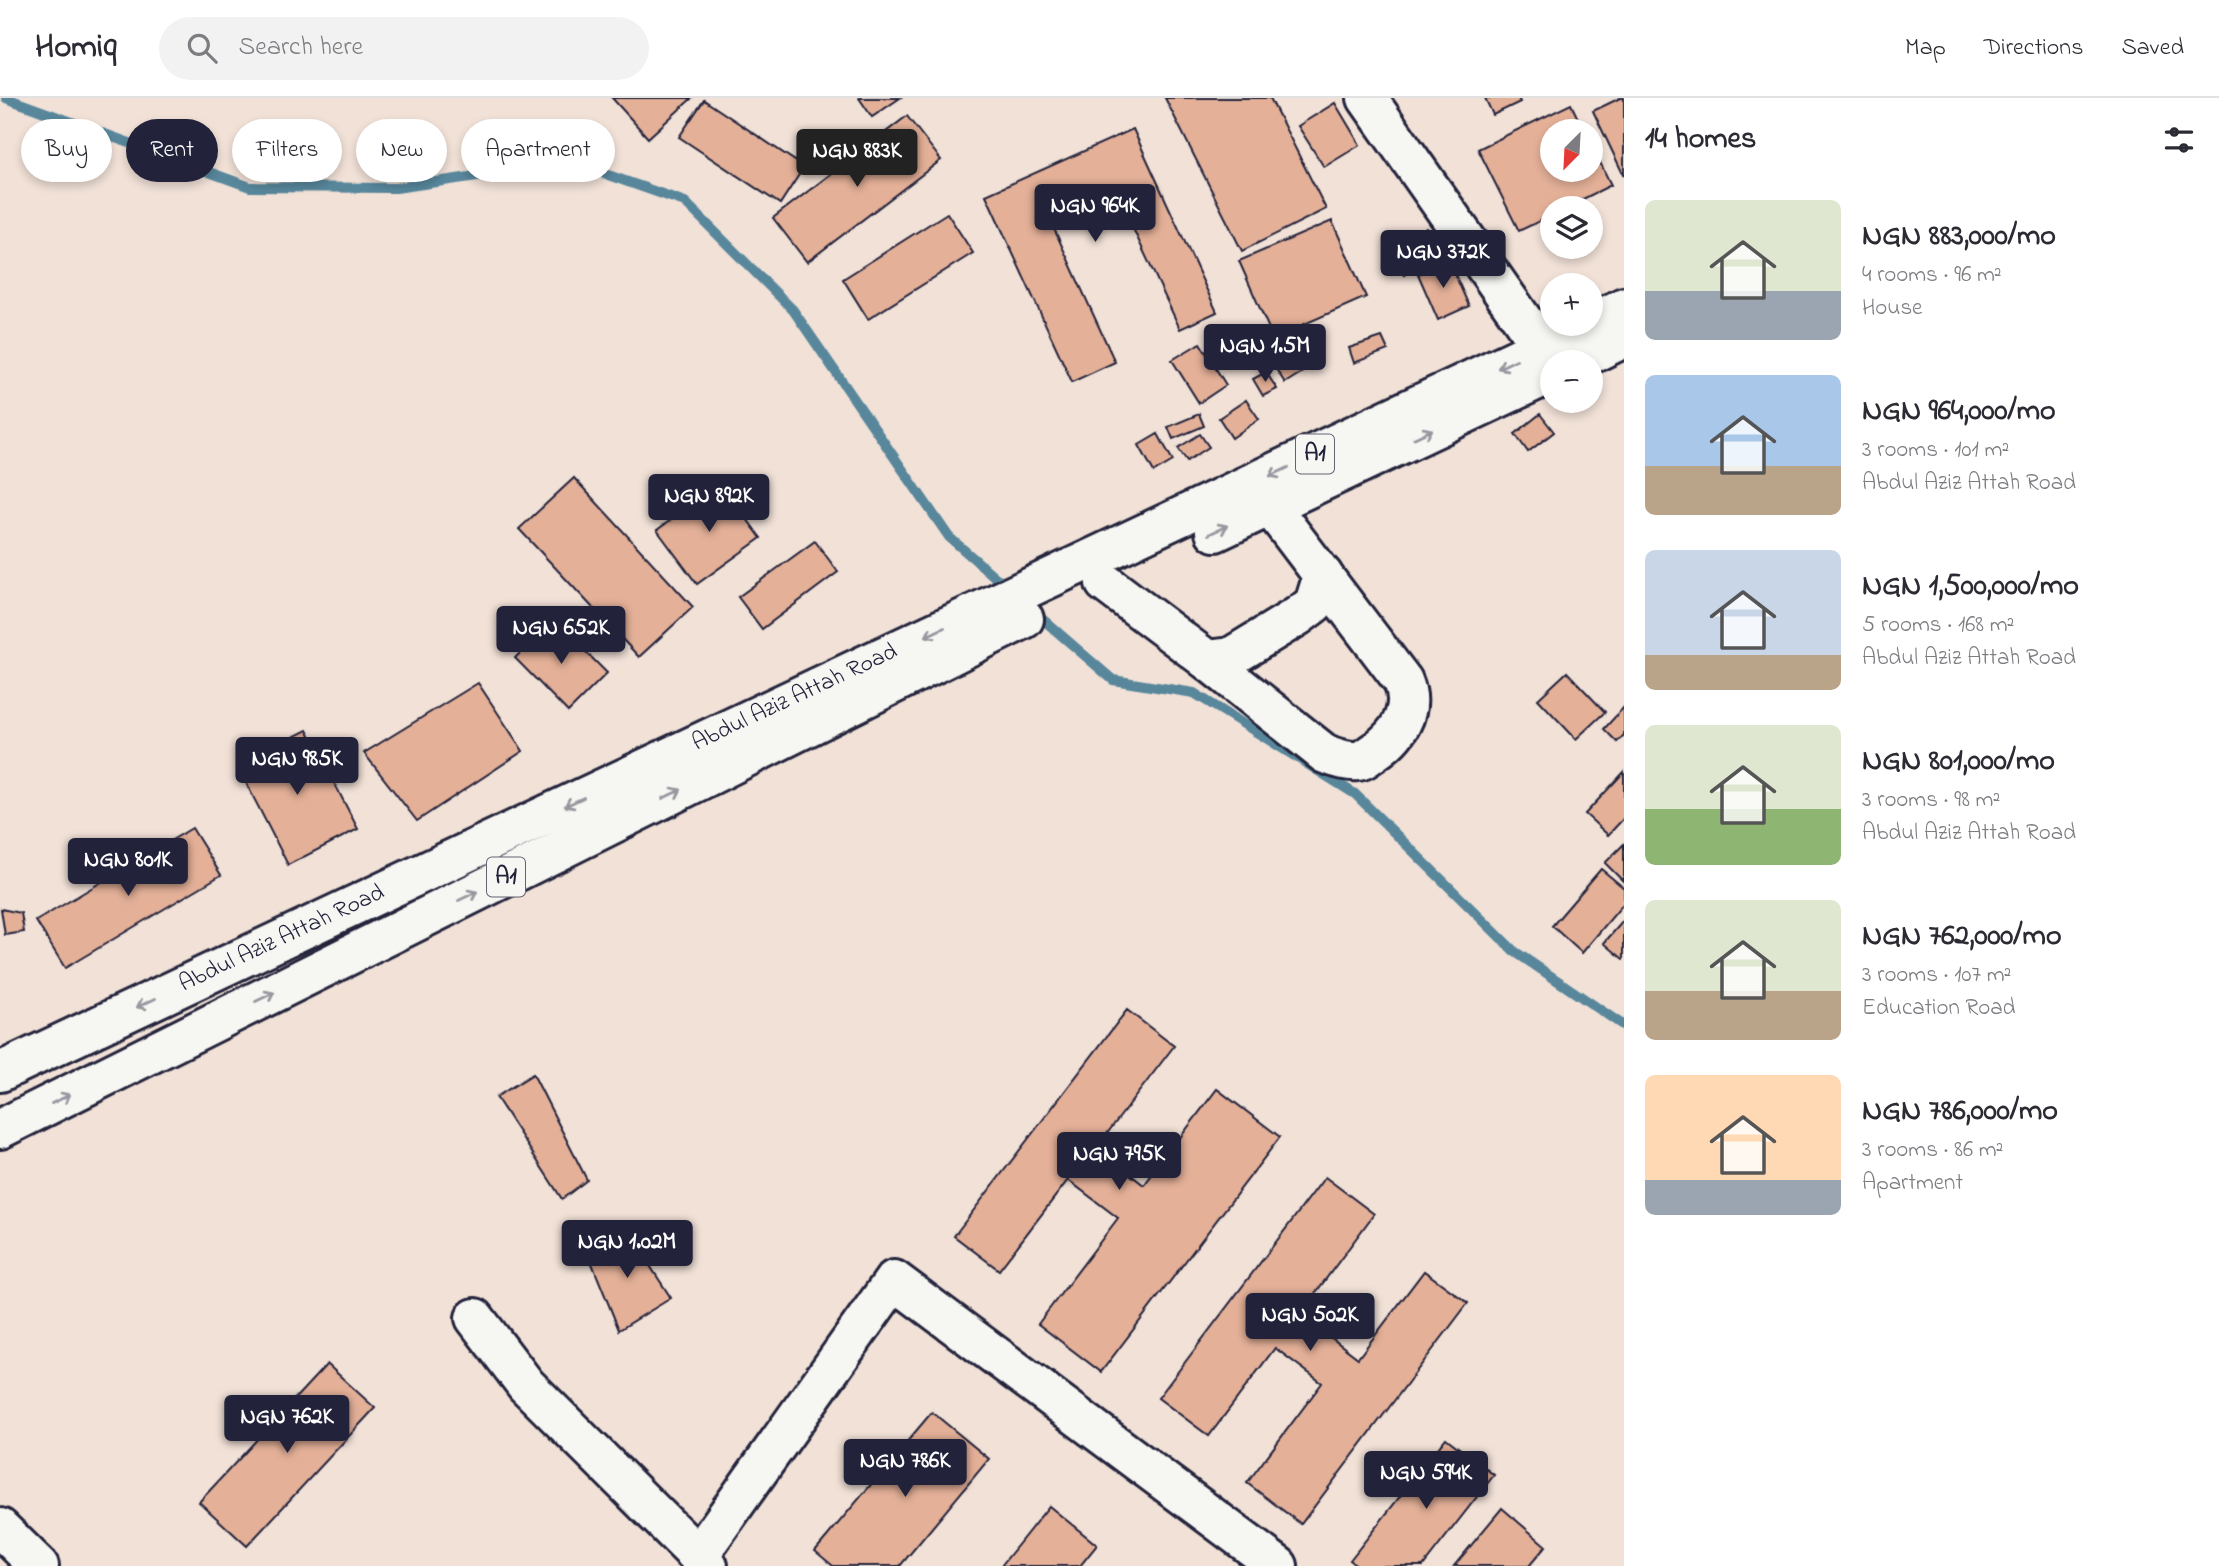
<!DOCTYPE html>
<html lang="en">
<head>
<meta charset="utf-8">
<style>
  :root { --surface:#fff; --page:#f2f2f3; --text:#2b2b33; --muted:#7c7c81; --line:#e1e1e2; --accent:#22223b }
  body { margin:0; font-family:"Indie Flower",sans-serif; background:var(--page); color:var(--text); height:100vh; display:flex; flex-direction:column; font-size:26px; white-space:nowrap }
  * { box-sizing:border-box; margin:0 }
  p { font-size:23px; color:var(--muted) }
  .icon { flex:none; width:38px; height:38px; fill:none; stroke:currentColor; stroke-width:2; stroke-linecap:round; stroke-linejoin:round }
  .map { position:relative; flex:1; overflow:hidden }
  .drawer { display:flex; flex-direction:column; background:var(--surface); width:595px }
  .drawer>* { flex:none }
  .hud { position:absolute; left:21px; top:21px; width:665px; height:63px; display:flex; gap:14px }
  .needle { width:46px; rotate:204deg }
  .tools { position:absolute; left:1540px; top:21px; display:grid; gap:14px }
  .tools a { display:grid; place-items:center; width:63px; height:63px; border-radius:50%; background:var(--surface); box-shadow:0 4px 10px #0003; font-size:35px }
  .price { position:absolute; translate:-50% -60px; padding:0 16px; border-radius:7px; background:var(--accent); color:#fff; font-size:23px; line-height:46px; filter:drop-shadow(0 2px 4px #0008) }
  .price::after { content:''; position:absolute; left:50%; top:42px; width:21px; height:16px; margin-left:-10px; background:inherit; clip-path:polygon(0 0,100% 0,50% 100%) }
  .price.active { background:#222; color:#fff }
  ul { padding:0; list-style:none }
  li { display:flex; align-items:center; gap:21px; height:175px; padding:0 21px }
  li span { display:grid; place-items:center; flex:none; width:196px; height:140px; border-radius:10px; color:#555 }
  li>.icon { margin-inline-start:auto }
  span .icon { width:84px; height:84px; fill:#fffc; stroke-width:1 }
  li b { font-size:30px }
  h2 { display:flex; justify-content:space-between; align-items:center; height:84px; padding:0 21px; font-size:30px }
  .tag { padding:0 24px; border-radius:32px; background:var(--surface); box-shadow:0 4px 10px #0003; font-size:24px; line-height:63px }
  .tag.active { background:var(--accent); color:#fff }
  header { display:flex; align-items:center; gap:42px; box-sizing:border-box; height:98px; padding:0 35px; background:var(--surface); border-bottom:2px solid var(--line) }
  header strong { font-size:33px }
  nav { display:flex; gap:38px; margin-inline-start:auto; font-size:24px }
  .search { width:490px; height:63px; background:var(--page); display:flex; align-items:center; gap:18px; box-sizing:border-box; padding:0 24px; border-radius:38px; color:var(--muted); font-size:26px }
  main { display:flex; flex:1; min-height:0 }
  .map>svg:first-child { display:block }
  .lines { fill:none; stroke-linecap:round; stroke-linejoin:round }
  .stream { stroke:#59879c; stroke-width:10 }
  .building { fill:#e4b098; stroke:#22223b; stroke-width:2 }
  .minor-casing { stroke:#22223b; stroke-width:44 }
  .highway-casing { stroke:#22223b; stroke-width:44 }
  .minor { stroke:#f6f6f2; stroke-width:38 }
  .highway { stroke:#f6f6f2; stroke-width:38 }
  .oneway { stroke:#9797a0 }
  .labels { text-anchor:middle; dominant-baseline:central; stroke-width:6; stroke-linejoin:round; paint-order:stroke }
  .shield { fill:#f6f6f2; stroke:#626272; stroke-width:2 }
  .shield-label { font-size:23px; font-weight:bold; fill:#22223b }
  .street-label { font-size:24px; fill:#22223b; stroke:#f6f6f2 }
</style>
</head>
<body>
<header>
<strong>Homiq</strong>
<div class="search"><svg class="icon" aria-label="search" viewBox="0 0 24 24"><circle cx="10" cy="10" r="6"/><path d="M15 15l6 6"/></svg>Search here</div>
<nav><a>Map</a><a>Directions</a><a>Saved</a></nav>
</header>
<main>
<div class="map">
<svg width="1624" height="1468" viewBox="0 0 1624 1468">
  <rect width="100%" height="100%" fill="#f1e1d7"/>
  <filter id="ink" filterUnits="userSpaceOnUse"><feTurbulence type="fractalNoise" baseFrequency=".0143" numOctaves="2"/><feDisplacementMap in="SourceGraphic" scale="14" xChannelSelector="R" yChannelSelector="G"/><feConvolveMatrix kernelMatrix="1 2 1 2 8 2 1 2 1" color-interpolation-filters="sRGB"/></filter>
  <g filter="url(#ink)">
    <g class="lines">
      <!-- stream -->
      <g class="stream">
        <polyline points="6,0 250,89 396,90 571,64 685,104 793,212 949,439 1010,492"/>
        <polyline points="1032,512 1113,582 1194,595 1355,696 1514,853 1624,928"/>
      </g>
    </g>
    <!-- building -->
    <g class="building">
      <polygon points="612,0 692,0 648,40"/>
      <polygon points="859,0 900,0 872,19"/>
      <polygon points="1165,0 1270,0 1326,111 1242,153"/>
      <polygon points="1485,0 1518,0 1520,4 1493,17"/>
      <polygon points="1620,0 1624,0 1624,78 1593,13"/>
      <polygon points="704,2 804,69 780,106 679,39"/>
      <polygon points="1335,5 1360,47 1324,69 1298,28"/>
      <polygon points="1571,6 1584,33 1552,33 1552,72 1591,72 1591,46 1611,87 1565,110 1552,110 1552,117 1519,133 1478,51"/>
      <polygon points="907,18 941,62 807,164 773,120"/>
      <polygon points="1133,31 1217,214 1180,231 1115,92 1050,122 1115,264 1072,284 986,97"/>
      <polygon points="947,115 973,155 868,221 843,181"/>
      <polygon points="1332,123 1366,199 1273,240 1239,163"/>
      <polygon points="1426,130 1441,150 1404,177 1389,157"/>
      <polygon points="1449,163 1469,208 1438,222 1418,176"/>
      <polygon points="1382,239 1388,252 1354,265 1349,250"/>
      <polygon points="1200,245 1226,287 1199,305 1172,262"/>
      <polygon points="1300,256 1309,270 1285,285 1276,271"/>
      <polygon points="1266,274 1277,291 1263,298 1253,281"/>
      <polygon points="1246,302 1259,321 1232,340 1219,320"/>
      <polygon points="1199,316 1204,328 1173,341 1168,329"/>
      <polygon points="1540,316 1554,334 1528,354 1515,336"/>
      <polygon points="1158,336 1173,363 1154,374 1139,347"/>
      <polygon points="1200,336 1209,349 1187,363 1178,350"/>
      <polygon points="574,380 693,509 639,559 519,431"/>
      <polygon points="721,386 761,440 697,486 657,432"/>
      <polygon points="815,443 838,474 762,531 738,499"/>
      <polygon points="554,522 607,575 568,614 515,560"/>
      <polygon points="1567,574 1605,614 1576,641 1538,601"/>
      <polygon points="478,585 523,653 417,723 364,655"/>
      <polygon points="1624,609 1624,637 1617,644 1604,631"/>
      <polygon points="307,632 358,731 288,767 237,667"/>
      <polygon points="1624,674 1624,720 1608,737 1585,716"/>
      <polygon points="192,730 221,777 65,870 36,823"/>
      <polygon points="1624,746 1624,784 1605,765"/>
      <polygon points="1601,771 1624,790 1624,805 1582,855 1552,828"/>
      <polygon points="1,811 21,815 24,834 5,837"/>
      <polygon points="1624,822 1624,860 1623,861 1604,845"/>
      <polygon points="1127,912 1174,948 1096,1050 1144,1087 1217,991 1280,1039 1101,1274 1038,1226 1118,1120 1068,1082 999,1172 954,1138"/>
      <polygon points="533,976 587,1082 562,1101 496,999"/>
      <polygon points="1325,1079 1374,1116 1300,1216 1358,1260 1424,1173 1468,1205 1301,1426 1247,1385 1322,1285 1275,1250 1209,1338 1158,1300"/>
      <polygon points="630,1137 671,1200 619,1232 587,1153"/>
      <polygon points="327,1266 375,1310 247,1448 199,1404"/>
      <polygon points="932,1314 989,1361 900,1468 833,1468 815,1453"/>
      <polygon points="1446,1340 1494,1377 1423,1468 1358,1468 1350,1462"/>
      <polygon points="1049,1408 1097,1447 1080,1468 1001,1468"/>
      <polygon points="1502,1410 1546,1448 1529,1468 1454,1468"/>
    </g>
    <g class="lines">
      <defs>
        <g id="minor">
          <polyline points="1367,0 1552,264"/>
          <path d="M1105,485L1207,562L1325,656C1335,659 1346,664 1357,663C1362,663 1367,659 1371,656C1397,639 1416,614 1403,583L1270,408"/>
          <polyline points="1207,562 1231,559 1298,518 1314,506 1323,477"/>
          <polyline points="475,1220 526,1287 708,1468"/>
          <polyline points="0,1430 39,1468"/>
          <polyline points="698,1458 894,1182 1278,1468"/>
        </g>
        <g id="highway">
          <polyline points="1591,226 1624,209"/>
          <polyline points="1575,264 1624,240"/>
          <polyline points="1215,434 1552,275"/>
          <polyline points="0,974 1590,226"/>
          <polyline points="0,1031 1024,521"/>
        </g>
      </defs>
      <!-- minor casing -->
      <use href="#minor" class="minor-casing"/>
      <!-- highway casing -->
      <use href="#highway" class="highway-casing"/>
      <!-- minor -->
      <use href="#minor" class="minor"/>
      <!-- highway -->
      <use href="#highway" class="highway"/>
    </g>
    <!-- one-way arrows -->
    <defs><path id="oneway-shaft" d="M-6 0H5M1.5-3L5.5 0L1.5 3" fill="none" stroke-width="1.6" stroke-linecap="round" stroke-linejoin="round" transform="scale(1.75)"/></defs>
    <g class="oneway">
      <use href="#oneway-shaft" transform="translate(1507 266) rotate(155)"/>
      <use href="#oneway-shaft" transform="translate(1423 336) rotate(-25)"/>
      <use href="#oneway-shaft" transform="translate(1279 374) rotate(155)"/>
      <use href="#oneway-shaft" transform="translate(1218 432) rotate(-25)"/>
      <use href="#oneway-shaft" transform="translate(935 534) rotate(155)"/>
      <use href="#oneway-shaft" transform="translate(672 696) rotate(-26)"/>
      <use href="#oneway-shaft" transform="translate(574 704) rotate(155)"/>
      <use href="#oneway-shaft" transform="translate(468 798) rotate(-26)"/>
      <use href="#oneway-shaft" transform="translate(265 899) rotate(-26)"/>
      <use href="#oneway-shaft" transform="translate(146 905) rotate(155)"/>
      <use href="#oneway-shaft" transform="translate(61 1001) rotate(-26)"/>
    </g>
  </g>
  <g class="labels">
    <!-- shield labels -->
    <g class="shield">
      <rect x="1296" y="336.5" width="38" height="39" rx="5"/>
      <rect x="487" y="759.5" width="38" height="39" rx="5"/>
    </g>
    <g class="shield-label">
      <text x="1315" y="356">A1</text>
      <text x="506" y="779">A1</text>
    </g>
    <!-- street labels -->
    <g class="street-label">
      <text transform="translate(795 600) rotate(-25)">Abdul Aziz Attah Road</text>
      <text transform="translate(282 841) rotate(-25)">Abdul Aziz Attah Road</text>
    </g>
  </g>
</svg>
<div class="tools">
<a><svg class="needle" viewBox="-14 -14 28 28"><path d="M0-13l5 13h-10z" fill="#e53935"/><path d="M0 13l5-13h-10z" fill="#7c7c81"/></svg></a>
<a><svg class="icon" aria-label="layers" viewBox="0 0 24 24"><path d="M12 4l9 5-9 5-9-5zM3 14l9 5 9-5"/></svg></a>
<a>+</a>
<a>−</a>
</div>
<b class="price active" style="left:857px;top:91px">NGN 883K</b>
<b class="price" style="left:1095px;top:146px">NGN 964K</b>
<b class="price" style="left:1443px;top:192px">NGN 372K</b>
<b class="price" style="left:1265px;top:286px">NGN 1.5M</b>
<b class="price" style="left:709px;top:436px">NGN 892K</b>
<b class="price" style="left:561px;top:568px">NGN 652K</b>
<b class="price" style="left:297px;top:699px">NGN 985K</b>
<b class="price" style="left:128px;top:800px">NGN 801K</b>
<b class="price" style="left:1119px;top:1094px">NGN 795K</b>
<b class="price" style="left:627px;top:1182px">NGN 1.02M</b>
<b class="price" style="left:1310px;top:1255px">NGN 502K</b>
<b class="price" style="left:287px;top:1357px">NGN 762K</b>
<b class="price" style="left:905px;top:1401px">NGN 786K</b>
<b class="price" style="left:1426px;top:1413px">NGN 594K</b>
<div class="hud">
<a class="tag">Buy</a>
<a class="tag active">Rent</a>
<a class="tag">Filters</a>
<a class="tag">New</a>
<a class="tag">Apartment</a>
</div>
</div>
<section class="drawer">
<h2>14 homes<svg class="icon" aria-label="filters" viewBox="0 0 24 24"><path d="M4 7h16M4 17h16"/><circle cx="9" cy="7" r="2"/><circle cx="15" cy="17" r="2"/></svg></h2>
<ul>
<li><span style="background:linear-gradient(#dfe7d0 65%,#9aa5b1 0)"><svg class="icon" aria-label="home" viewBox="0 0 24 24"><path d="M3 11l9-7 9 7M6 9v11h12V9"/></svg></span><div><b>NGN 883,000/mo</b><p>4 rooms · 96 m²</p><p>House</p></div></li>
<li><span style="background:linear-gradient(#a9c7e8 65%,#b9a48a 0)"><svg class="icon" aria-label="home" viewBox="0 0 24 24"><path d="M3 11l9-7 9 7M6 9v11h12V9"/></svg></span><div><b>NGN 964,000/mo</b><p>3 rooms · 101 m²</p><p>Abdul Aziz Attah Road</p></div></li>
<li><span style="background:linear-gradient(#c9d6e8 75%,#b9a48a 0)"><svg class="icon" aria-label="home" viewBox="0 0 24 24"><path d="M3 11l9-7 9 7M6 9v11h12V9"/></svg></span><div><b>NGN 1,500,000/mo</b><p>5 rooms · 168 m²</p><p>Abdul Aziz Attah Road</p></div></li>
<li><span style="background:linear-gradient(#dfe7d0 60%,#8fb573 0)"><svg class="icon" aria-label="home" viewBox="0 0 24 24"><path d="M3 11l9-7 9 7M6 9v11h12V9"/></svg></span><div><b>NGN 801,000/mo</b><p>3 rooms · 98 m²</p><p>Abdul Aziz Attah Road</p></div></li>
<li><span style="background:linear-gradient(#dfe7d0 65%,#b9a48a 0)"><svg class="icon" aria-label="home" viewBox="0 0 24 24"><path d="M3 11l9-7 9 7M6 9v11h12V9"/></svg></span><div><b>NGN 762,000/mo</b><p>3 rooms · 107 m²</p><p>Education Road</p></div></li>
<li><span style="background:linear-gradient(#ffd9b3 75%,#9aa5b1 0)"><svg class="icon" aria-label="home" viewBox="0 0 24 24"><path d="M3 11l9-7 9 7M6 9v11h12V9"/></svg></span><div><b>NGN 786,000/mo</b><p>3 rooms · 86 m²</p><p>Apartment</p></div></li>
</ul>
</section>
</main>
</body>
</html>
